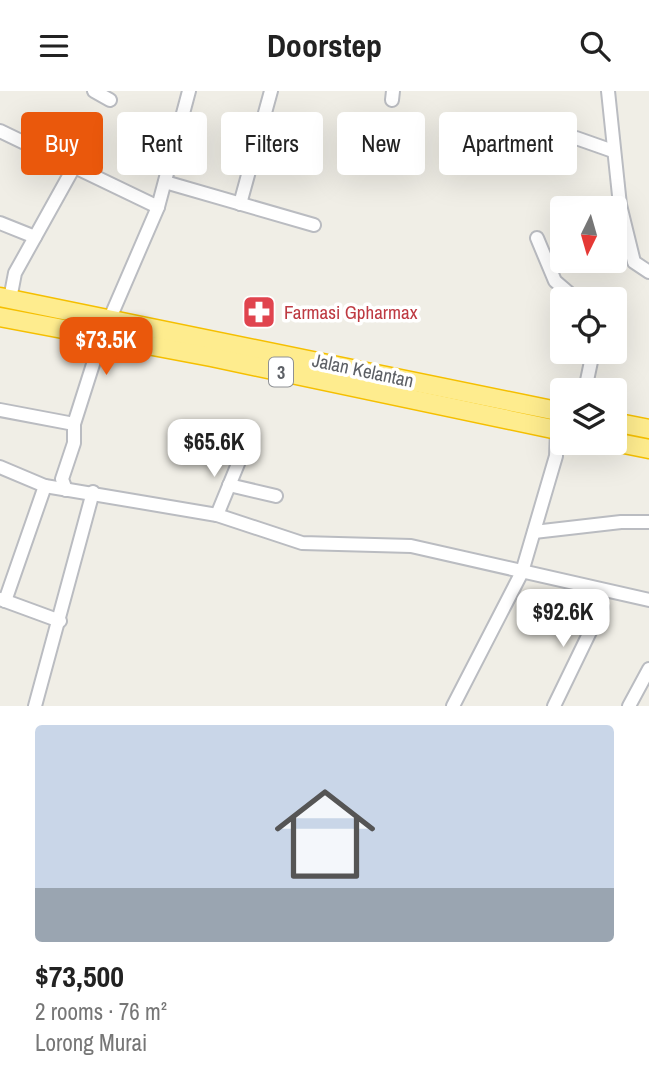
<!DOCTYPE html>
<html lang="en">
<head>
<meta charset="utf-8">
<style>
  :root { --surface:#fff; --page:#f2f2f2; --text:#222; --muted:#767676; --accent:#ea580c }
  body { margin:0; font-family:"Archivo Narrow",sans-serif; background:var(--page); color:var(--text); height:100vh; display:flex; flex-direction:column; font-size:26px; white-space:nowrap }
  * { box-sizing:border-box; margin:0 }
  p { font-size:23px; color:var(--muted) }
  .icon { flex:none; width:38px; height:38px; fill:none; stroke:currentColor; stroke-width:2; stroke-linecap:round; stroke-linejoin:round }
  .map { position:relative; height:615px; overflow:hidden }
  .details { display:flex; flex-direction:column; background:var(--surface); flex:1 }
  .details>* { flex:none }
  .guide { position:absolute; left:21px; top:21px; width:607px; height:63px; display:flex; gap:14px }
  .needle { width:46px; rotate:185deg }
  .controls { position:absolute; left:550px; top:105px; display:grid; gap:14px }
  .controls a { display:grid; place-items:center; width:77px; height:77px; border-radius:7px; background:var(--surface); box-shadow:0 7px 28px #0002; font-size:35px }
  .price { position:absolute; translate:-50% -60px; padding:0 16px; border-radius:14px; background:#fff; color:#222; font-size:23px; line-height:46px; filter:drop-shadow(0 2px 4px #0008) }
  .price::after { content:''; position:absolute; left:50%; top:42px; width:21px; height:16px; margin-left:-10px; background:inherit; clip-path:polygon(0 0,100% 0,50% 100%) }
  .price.selected { background:var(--accent); color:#fff }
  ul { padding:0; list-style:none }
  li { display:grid; align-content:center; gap:14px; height:371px; padding:0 35px }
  li span { display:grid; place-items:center; height:217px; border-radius:7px; color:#555 }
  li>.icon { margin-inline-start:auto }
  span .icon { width:126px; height:126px; fill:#fffc; stroke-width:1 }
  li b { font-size:30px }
  .pill { padding:0 24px; border-radius:7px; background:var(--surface); box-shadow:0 7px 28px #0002; font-size:24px; line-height:63px }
  .pill.selected { background:var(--accent); color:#fff }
  header { display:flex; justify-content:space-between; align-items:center; height:91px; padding:0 35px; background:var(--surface); font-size:32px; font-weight:700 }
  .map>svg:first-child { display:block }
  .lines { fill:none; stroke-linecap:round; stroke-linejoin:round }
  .minor-casing { stroke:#babcc1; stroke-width:16 }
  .highway-casing { stroke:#f5bf00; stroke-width:21 }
  .minor { stroke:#fff; stroke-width:12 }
  .highway { stroke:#feec8e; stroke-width:18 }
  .labels { text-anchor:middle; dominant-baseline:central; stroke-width:7; stroke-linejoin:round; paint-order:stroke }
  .shield { fill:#fff; stroke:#8e9094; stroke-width:2 }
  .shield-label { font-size:18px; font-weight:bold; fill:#5d6066 }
  .health-label { font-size:19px; fill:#be3a42; stroke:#fff; text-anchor:start }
  .street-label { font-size:19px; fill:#5d6066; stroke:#fff }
</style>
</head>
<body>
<header><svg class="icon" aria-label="menu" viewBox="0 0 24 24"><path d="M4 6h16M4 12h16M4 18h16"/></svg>Doorstep<svg class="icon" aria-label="search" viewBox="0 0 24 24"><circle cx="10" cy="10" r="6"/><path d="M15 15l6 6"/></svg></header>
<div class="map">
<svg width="649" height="615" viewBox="0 0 649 615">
  <rect width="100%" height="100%" fill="#f0eee6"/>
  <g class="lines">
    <defs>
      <g id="minor">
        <polyline points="94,0 110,9"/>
        <polyline points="608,0 620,114 634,171 649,181"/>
        <polyline points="392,9 393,0"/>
        <polyline points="262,34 303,45"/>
        <polyline points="0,40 158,116"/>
        <polyline points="576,47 613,60"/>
        <polyline points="165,91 314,134"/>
        <polyline points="240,113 271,0"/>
        <polyline points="0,132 35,146"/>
        <polyline points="537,147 555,190 576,208"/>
        <polyline points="10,208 15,182 74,76"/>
        <polyline points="585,299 593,261"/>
        <polyline points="0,319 74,333"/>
        <polyline points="0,376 45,395 217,424 302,452 411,455 649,509"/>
        <polyline points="229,394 276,405"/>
        <polyline points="66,399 62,388 74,352 74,333 101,248 158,116 189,0"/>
        <polyline points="217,424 242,363"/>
        <polyline points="534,441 621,431 649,431"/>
        <polyline points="0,508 60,530"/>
        <polyline points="5,510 45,395"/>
        <polyline points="35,615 93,401"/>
        <polyline points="453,615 522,481 556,365 557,339"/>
        <polyline points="554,615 602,516"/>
        <polyline points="629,615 649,578"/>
      </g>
      <g id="highway">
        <polyline points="0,206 562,321"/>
        <polyline points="0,226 211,266 562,340"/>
        <polyline points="614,331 649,338"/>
        <polyline points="614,351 649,358"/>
      </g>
    </defs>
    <!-- minor casing -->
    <use href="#minor" class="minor-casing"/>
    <!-- highway casing -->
    <use href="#highway" class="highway-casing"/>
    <!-- minor -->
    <use href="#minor" class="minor"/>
    <!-- highway -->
    <use href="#highway" class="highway"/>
  </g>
  <!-- icons -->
  <defs>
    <symbol id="pharmacy-square" viewBox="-11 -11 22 22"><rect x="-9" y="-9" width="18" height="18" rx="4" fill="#e0444e" stroke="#fff"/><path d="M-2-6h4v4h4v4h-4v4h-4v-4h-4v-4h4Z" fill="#fff"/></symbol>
  </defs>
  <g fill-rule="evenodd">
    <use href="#pharmacy-square" x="240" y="202" width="38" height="38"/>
  </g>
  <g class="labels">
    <!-- shield labels -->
    <rect class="shield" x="269" y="266.5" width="24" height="29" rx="5"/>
    <g class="shield-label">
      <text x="281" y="281">3</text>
    </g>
    <!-- health labels -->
    <g class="health-label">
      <text x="284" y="221">Farmasi Gpharmax</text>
    </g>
    <!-- street labels -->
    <g class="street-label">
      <text transform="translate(363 279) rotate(12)">Jalan Kelantan</text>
    </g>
  </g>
</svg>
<div class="controls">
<a><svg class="needle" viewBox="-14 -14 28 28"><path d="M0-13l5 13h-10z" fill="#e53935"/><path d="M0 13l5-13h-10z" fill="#767676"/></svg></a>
<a><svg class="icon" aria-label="locate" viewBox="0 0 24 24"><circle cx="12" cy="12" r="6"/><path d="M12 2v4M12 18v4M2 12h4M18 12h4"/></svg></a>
<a><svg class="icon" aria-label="layers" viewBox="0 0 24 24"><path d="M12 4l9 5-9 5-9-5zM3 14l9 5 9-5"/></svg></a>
</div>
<b class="price selected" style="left:106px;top:286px">$73.5K</b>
<b class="price" style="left:214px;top:388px">$65.6K</b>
<b class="price" style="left:563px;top:558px">$92.6K</b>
<div class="guide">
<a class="pill selected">Buy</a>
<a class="pill">Rent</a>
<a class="pill">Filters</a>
<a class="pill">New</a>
<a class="pill">Apartment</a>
</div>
</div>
<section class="details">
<ul>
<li><span style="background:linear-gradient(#c9d6e8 75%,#9aa5b1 0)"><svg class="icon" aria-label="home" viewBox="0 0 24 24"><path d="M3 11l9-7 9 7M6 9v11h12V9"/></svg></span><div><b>$73,500</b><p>2 rooms · 76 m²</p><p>Lorong Murai</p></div></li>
</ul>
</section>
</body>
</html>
